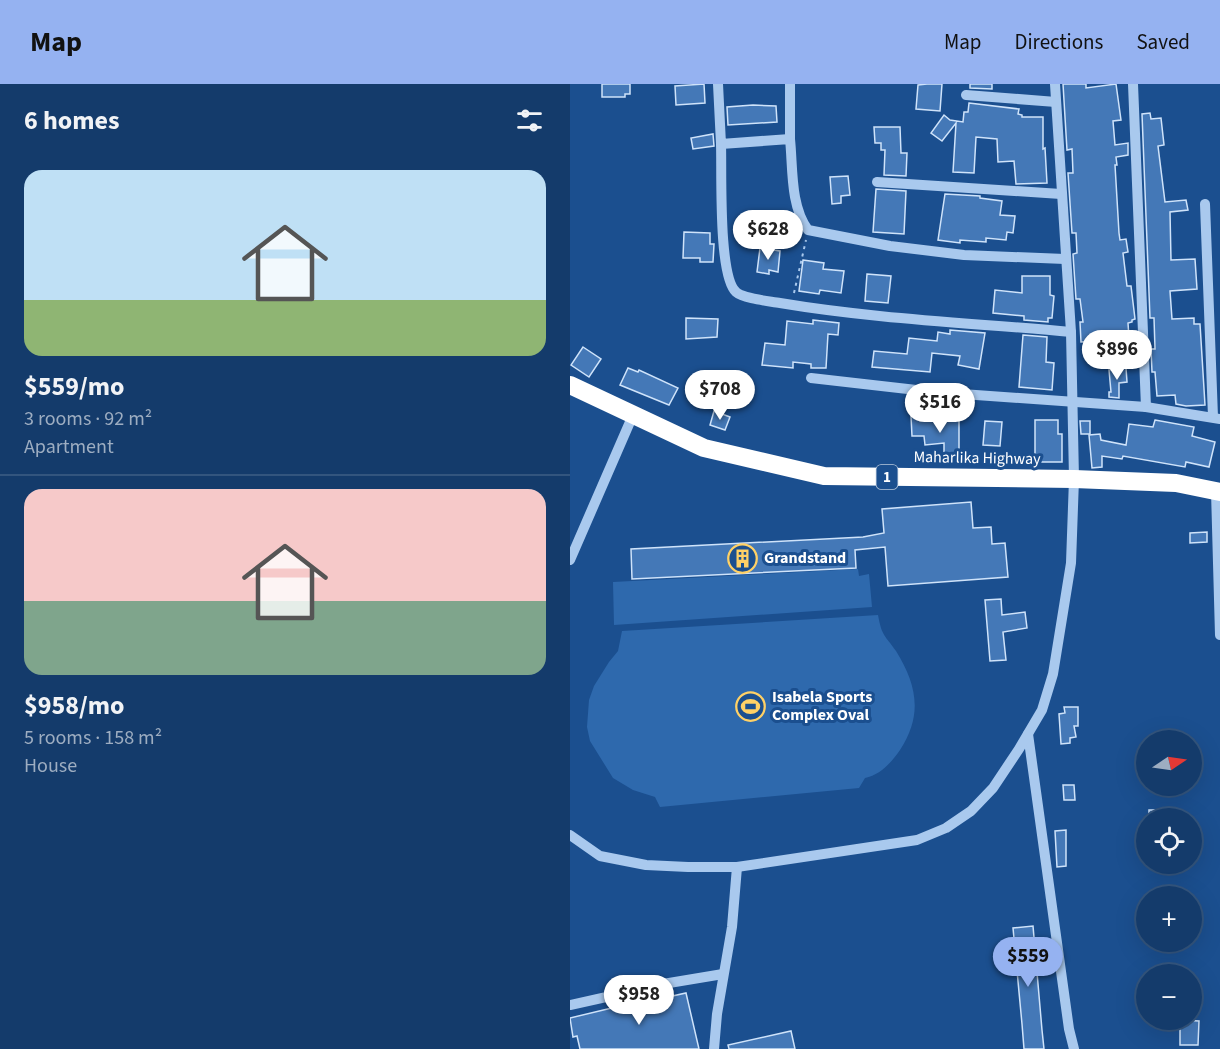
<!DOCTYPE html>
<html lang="en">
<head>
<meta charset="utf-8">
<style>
  :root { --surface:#143b6b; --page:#1d4271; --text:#f1f3f6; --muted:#9dadc1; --line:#33557e; --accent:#95b2f1 }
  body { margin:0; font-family:"Source Sans 3",sans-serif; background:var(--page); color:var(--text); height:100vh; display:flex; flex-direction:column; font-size:22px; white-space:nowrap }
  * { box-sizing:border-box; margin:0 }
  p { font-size:20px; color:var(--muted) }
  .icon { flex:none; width:33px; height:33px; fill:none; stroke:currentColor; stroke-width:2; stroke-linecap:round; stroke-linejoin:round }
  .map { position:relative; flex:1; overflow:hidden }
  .drawer { display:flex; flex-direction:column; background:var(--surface); width:570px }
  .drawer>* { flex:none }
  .needle { width:39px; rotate:77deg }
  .fabs { position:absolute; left:566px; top:646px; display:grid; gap:12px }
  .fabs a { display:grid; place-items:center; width:66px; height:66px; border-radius:50%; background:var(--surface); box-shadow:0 6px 24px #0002,0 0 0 2px var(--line); font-size:30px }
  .price { position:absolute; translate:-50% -51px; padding:0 14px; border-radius:21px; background:#fff; color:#222; font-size:20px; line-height:39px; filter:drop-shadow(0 2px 3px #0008) }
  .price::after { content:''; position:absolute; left:50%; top:36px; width:18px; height:14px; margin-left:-9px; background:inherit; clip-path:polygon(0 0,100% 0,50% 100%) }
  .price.on { background:var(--accent); color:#111 }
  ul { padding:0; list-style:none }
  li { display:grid; align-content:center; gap:12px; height:318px; padding:0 24px }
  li+li { border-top:2px solid var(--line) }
  li span { display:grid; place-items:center; height:186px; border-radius:18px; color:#555 }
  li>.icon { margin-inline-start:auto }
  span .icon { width:108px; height:108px; fill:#fffc; stroke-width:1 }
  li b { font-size:26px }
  h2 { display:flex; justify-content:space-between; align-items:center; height:72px; padding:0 24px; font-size:26px }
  header { display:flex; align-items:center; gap:36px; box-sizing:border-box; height:84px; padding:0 30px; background:var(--accent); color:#111 }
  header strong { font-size:28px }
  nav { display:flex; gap:33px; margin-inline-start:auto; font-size:21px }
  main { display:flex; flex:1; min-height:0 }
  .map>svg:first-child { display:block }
  .green { fill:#2e69ad }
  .building { fill:#4478b7; stroke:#cfe3fa; stroke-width:1.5 }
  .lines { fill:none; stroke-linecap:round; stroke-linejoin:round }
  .path { stroke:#a9c9ee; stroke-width:2; stroke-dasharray:3 4.5; stroke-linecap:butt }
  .minor { stroke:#a9c9ee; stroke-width:10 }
  .highway { stroke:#fff; stroke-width:18 }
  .labels { text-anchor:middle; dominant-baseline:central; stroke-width:6; stroke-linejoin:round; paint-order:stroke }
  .shield { fill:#1b4f8f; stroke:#bbcadd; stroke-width:1.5 }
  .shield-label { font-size:15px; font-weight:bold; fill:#fff }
  .street-label { font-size:16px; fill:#fff; stroke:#1b4f8f }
  .poi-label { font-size:16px; font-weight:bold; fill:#fff; stroke:#1b4f8f; text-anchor:start }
</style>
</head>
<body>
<header>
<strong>Map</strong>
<nav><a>Map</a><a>Directions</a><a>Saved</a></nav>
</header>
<main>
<section class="drawer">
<h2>6 homes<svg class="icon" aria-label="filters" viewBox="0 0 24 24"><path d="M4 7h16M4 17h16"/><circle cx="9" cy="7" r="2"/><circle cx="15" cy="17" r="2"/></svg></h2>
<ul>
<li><span style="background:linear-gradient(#bfe0f5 70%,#8fb573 0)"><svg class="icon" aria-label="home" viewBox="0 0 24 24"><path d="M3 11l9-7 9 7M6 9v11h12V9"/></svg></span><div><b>$559/mo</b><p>3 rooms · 92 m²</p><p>Apartment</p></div></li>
<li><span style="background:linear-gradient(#f6c9c9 60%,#7fa58c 0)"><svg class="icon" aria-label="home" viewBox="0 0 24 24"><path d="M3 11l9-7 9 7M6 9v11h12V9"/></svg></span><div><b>$958/mo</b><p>5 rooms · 158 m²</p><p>House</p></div></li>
</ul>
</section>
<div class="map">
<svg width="650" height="965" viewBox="0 0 650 965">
  <rect width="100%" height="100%" fill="#1b4f8f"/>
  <!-- green -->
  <g class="green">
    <polygon points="288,485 289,492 299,490 302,523 44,541 43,498"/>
    <path d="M308,531C312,553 315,551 326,567C347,601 353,631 330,666C321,679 310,691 295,694L289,704L90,723L85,713L63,706L43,694L20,657L17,643L19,616L24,602L39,578L48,567L52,547Z"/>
  </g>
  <!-- building -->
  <g class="building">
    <polygon points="32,0 60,0 60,10 55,10 55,13 32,13"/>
    <polygon points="134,0 135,19 106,21 105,2"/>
    <polygon points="357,0 372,0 370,27 346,25 348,1"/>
    <polygon points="400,0 422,0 422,5 400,4"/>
    <polygon points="493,0 516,0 516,4 546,0 551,36 543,37 545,61 558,59 558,71 546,73 547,81 545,81 549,149 550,156 556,155 558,168 553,169 557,202 561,202 565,235 562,236 562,238 558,239 560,270 550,271 549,257 511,258 510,238 513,238 510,215 506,215 503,170 507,169 506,149 502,149 498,89 503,89 502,65 497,66"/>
    <polygon points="399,19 449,25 448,30 452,31 452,33 473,33 473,65 475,64 477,99 446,100 444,77 428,78 427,55 406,53 404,89 383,88 386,39 372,57 361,49 374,31 380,36 393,38 394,28 398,28"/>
    <polygon points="183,21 206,22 207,38 158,41 157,23"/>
    <polygon points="580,29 581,35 591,34 594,61 588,62 595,118 616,116 618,126 600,128 601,176 625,175 627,205 600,207 602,235 624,234 624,240 630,240 635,321 616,322 606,320 605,311 587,312 585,288 582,288 581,265 585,265 584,234 580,234 572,30"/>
    <polygon points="304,43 330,43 331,69 337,69 336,92 314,91 315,66 311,66 311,59 305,59"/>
    <polygon points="143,50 144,62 123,65 121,54"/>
    <polygon points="278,92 280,111 271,112 271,119 262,120 260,93"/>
    <polygon points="306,105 336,107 334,150 303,148"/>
    <polygon points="375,110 410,112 410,114 432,117 430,131 445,132 443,149 437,148 436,156 416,154 416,158 390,156 390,159 368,156"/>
    <polygon points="114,148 140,149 140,160 144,160 143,178 130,178 130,174 113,174"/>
    <polygon points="190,164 210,167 208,188 199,186 199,190 187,188"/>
    <polygon points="233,176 254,179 253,185 274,187 271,209 250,206 249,210 229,207"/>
    <polygon points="297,190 321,192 318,219 295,217"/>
    <polygon points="452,192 480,192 480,211 484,212 482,234 478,234 478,238 454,236 454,232 423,229 425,206 452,209"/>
    <polygon points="116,234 148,235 147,253 116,255"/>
    <polygon points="243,236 269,239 268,251 258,250 256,284 241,284 241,280 223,278 223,284 192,281 195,259 215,261 217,237 243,240"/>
    <polygon points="380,246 415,249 409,285 388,281 390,272 362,269 360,288 302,283 304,267 337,270 339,254 367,257 368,248 380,250"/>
    <polygon points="453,251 477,253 476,278 484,279 482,306 449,303"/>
    <polygon points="13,263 31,275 19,293 1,281"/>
    <polygon points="58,284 68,288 69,286 108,304 99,321 50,301"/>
    <polygon points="556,284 557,298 549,299 549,314 539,313 539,308 541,308 539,286"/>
    <polygon points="144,327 160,333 155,346 140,341"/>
    <polygon points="374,330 389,330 389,376 374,376 374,359 355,361 354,352 342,352 341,332 350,332 350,337 374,336"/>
    <polygon points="465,336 488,336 488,350 492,350 492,378 465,378"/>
    <polygon points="585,336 624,343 622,352 645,358 639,383 616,378 615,383 553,372 552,375 532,372 532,383 522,384 519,351 530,350 531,356 556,361 559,340 583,343"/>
    <polygon points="415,337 432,338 430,362 413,361"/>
    <polygon points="510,337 520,337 520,350 511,350"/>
    <polygon points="401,418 403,444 421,443 422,460 435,459 438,493 318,502 315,463 285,466 286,484 62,495 61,465 293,453 314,449 312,425"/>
    <polygon points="637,448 637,458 620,459 620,449"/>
    <polygon points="431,515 432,531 455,528 457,544 433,548 436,576 420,577 415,516"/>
    <polygon points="494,623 508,623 508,642 504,642 506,653 500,654 500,659 491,660 489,630 495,629"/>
    <polygon points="493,701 504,701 505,716 494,716"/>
    <rect x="579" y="726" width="29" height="9"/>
    <polygon points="496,746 496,782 487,783 485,747"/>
    <polygon points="463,842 472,946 474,965 454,965 452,940 443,844"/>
    <polygon points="116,909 129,965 10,965 7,952 3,953 0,934 71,917 71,919"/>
    <polygon points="610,936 629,937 628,961 610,961"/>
    <polygon points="221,947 225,965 159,965 158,961"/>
  </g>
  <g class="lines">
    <!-- path -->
    <polyline class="path" points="224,209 236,156"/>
    <!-- minor -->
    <g class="minor">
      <path d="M148,0L151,60L220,55C223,83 220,122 238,146L320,162L394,171L495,175"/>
      <polyline points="563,0 576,323"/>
      <polyline points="396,11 486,18"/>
      <polyline points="220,55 220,0"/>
      <path d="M151,60C152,87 148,192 166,208C174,215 199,217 210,219C305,235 404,239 501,248"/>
      <polyline points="307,98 491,110"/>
      <polyline points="635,120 643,333"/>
      <polyline points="241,294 364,308 576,323 650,335"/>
      <polyline points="646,407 650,551"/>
      <polyline points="0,476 63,331"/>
      <polyline points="458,650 499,945 504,965"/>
      <polyline points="0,751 30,772 76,781 118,783 167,783 347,756 376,744 401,727 423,704 449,665 472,626 483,590 501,479 504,395 501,248 485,0"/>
      <polyline points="0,921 99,899 153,890"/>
      <polyline points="144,965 147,930 162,843 167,783"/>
    </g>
    <!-- highway -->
    <polyline class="highway" points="0,301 134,364 254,392 504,395 606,399 650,408"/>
  </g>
  <!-- icons -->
  <defs>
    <symbol id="building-ring" viewBox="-11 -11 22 22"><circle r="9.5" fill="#1b4f8f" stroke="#ffd166" stroke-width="1.5"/><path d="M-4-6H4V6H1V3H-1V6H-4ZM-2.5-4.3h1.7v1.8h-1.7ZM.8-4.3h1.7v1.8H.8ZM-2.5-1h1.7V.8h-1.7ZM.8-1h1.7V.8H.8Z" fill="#ffd166"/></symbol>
    <symbol id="stadium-ring" viewBox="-11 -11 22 22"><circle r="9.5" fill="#1b4f8f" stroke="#ffd166" stroke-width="1.5"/><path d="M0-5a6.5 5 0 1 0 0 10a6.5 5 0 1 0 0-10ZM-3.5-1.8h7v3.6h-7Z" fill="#ffd166"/></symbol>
  </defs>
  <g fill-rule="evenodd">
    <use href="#building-ring" x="156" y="458" width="33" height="33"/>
    <use href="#stadium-ring" x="164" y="606" width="33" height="33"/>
  </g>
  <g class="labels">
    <!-- shield labels -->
    <rect class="shield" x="306.5" y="381" width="21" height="24" rx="4.5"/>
    <g class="shield-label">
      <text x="317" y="393">1</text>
    </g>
    <!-- street labels -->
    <g class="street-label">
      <text transform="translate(407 374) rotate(1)">Maharlika Highway</text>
    </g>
    <!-- poi labels -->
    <g class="poi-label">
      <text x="194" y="474">Grandstand</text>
      <text x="202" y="613">Isabela Sports<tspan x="202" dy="18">Complex Oval</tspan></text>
    </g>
  </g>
</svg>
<div class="fabs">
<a><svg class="needle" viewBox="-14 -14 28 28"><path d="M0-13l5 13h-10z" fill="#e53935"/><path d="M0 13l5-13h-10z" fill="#9dadc1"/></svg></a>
<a><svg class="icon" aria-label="locate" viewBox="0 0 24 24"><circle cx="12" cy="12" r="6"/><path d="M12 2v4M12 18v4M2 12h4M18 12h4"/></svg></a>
<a>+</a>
<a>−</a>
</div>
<b class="price" style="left:198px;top:177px">$628</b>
<b class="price" style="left:547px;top:297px">$896</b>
<b class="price" style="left:150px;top:337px">$708</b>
<b class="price" style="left:370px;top:350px">$516</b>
<b class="price on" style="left:458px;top:904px">$559</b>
<b class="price" style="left:69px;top:942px">$958</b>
</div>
</main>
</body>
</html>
